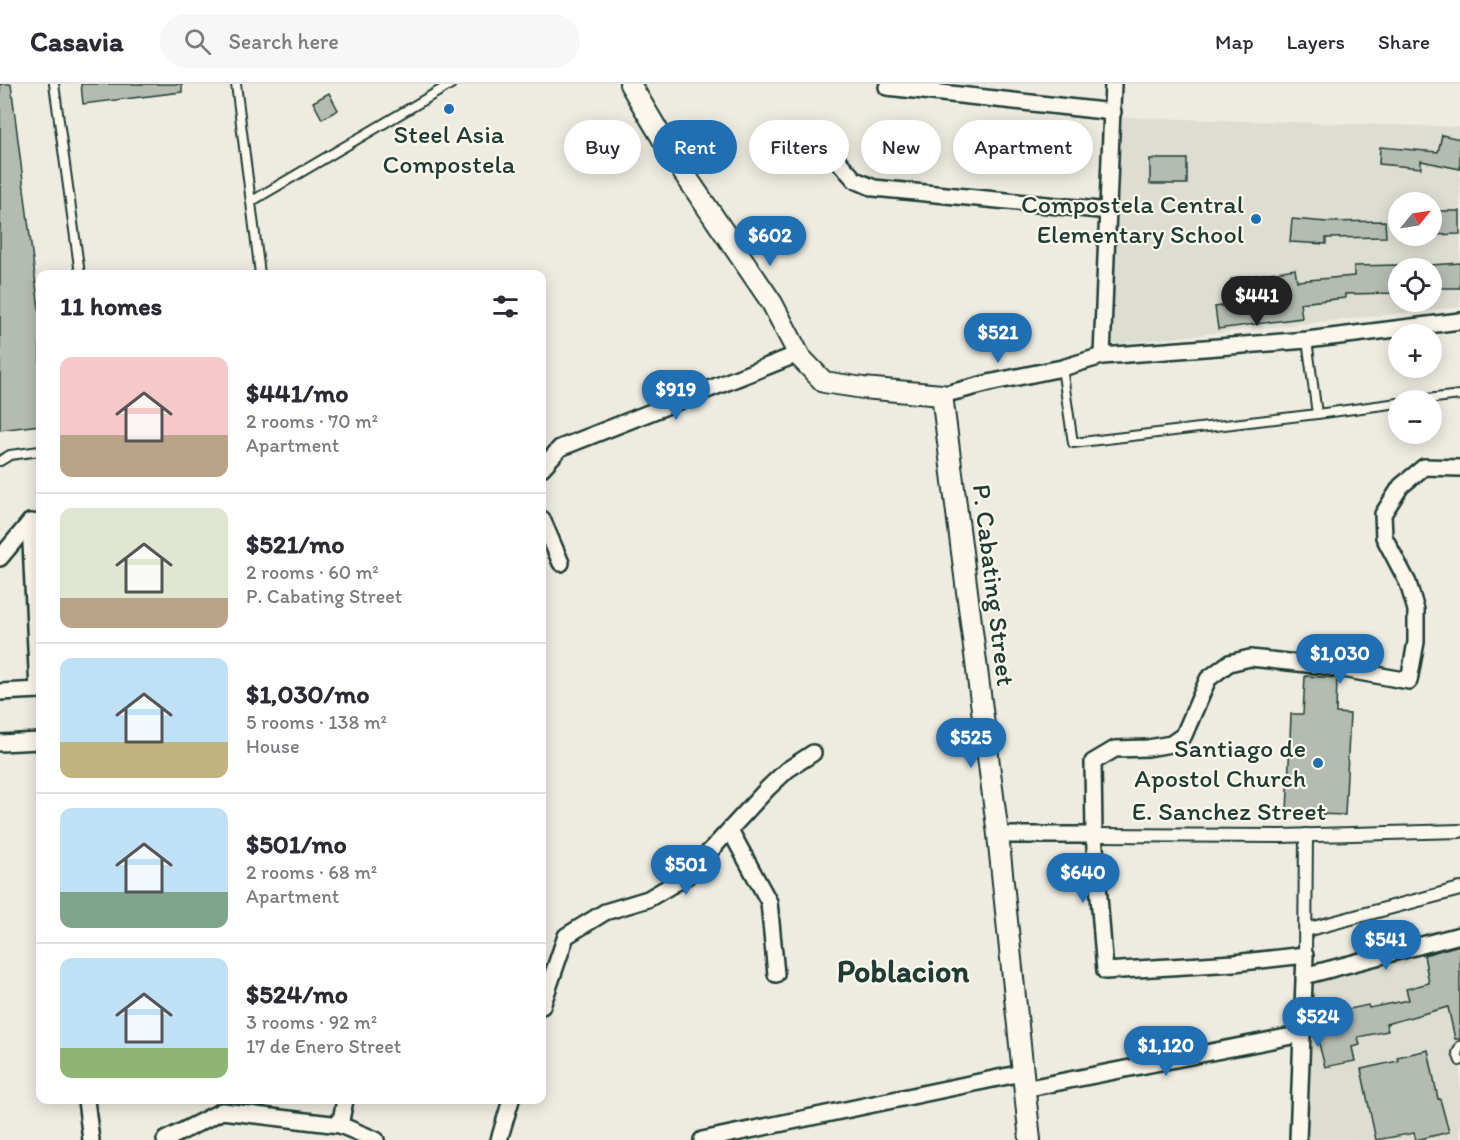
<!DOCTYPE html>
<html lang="en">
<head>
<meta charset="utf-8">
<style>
  :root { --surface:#fff; --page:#f7f7f7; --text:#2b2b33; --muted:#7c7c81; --line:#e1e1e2; --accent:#1f6fb2 }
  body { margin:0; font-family:Itim,sans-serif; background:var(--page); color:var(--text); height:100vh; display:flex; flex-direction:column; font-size:22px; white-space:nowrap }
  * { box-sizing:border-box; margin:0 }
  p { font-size:20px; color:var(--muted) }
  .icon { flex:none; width:33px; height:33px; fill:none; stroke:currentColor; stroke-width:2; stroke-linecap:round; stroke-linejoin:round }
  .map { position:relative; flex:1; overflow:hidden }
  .details { position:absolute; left:36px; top:186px; width:510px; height:834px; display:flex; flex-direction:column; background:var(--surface); border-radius:12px; box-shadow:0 3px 15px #0003 }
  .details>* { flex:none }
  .banner { position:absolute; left:564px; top:36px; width:570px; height:54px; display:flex; gap:12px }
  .needle { width:39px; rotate:60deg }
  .buttons { position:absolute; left:1388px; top:108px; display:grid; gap:12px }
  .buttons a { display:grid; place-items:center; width:54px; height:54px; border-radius:50%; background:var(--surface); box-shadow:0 3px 15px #0003; font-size:30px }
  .price { position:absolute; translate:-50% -51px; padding:0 14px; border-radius:21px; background:var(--accent); color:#fff; font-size:20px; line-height:39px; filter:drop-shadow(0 2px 3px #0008) }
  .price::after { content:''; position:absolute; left:50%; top:36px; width:18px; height:14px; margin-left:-9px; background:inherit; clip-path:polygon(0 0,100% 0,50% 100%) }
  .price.on { background:#222; color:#fff }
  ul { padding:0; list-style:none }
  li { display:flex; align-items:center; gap:18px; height:150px; padding:0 24px }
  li+li { border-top:2px solid var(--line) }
  li span { display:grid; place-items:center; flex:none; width:168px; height:120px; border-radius:12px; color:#555 }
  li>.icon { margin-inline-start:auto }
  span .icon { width:72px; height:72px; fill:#fffc; stroke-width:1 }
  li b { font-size:26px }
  h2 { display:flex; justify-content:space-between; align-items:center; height:72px; padding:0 24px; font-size:26px }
  .tag { padding:0 21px; border-radius:27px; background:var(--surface); box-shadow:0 3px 15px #0003; font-size:21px; line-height:54px }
  .tag.on { background:var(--accent); color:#fff }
  header { display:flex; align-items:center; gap:36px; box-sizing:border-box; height:84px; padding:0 30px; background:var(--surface); border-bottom:2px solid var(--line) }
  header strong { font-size:28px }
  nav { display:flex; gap:33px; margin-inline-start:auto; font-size:21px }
  .search { width:420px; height:54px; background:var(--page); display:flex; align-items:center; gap:15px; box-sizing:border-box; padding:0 21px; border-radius:33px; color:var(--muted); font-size:22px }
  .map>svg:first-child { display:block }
  .built { fill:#ddddd2; fill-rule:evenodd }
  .building { fill:#b4bbb0; stroke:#1f3d34; stroke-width:1.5 }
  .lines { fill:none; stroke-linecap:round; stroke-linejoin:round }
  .service-casing { stroke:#1f3d34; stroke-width:12 }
  .pedestrian-casing { stroke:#1f3d34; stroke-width:16 }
  .minor-casing { stroke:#1f3d34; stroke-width:20 }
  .tertiary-casing { stroke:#1f3d34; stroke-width:24 }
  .service { stroke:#fbf7ec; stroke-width:8 }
  .pedestrian { stroke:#fbf7ec; stroke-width:12 }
  .minor { stroke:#fbf7ec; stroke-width:15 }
  .tertiary { stroke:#fbf7ec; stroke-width:20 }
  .poi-dot { fill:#1f6fb2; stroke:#fbf7ec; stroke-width:2 }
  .labels { text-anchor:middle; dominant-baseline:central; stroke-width:4.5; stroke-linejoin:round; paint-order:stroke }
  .poi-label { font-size:26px; fill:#1f3d34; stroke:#fbf7ec; text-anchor:end }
  .street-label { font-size:26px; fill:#1f3d34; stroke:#fbf7ec }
  .district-label { font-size:32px; font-weight:bold; fill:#1f3d34; stroke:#fbf7ec }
</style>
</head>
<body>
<header>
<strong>Casavia</strong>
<div class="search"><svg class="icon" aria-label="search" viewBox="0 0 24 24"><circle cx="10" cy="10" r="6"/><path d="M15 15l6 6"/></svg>Search here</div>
<nav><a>Map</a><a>Layers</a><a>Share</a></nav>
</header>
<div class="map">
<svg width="1460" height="1056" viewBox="0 0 1460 1056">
  <rect width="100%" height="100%" fill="#eeece1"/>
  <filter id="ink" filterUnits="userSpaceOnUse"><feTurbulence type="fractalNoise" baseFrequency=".0167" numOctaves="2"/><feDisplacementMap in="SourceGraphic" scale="12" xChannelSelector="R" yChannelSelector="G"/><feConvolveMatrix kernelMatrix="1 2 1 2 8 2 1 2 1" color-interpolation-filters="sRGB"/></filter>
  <g filter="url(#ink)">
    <!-- built -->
    <g class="built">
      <path d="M1116,33L1460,43V223L1113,260ZM1398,118H1431V152H1398ZM1398,184H1431V218H1398Z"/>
      <polygon points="1460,855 1460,1056 1304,1056 1308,897"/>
    </g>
    <!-- building -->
    <g class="building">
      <polygon points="0,0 11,0 40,233 40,341 0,346"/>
      <polygon points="81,0 182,0 182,8 83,20"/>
      <polygon points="329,9 338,26 322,35 313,18"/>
      <polygon points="1442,51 1460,55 1460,85 1421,77 1421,84 1379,80 1380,63 1438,68"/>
      <rect x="1150" y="75" width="37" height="25"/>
      <polygon points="1431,127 1460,127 1460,150 1431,151"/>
      <polygon points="1292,135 1327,138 1385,137 1386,153 1326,154 1326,160 1290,158"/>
      <polygon points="1460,179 1460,204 1431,204 1431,181"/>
      <polygon points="1398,181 1398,209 1345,210 1345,214 1300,219 1302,234 1218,245 1215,223 1235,220 1231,195 1295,185 1297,197 1354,192 1354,182"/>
      <polygon points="1305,592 1337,594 1336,629 1350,630 1345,731 1287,729 1291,630 1303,630"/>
      <polygon points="1460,861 1460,955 1455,955 1448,923 1386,940 1388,947 1358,953 1360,961 1352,963 1355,977 1325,983 1312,933 1368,921 1369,924 1409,916 1406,905 1429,899 1424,871"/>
      <polygon points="1428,966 1438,1015 1440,1015 1449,1048 1416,1056 1414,1049 1376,1056 1361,985 1398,977 1397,973"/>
    </g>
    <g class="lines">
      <defs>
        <g id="service">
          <polyline points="54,0 80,190"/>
          <polyline points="236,0 260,190"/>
          <polyline points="252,117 451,0"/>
          <polyline points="1307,256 1317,330 1398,319"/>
          <polyline points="1062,284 1073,359 1317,330"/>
          <polyline points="1419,316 1460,311"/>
          <polyline points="0,377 10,371 40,367"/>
          <polyline points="1460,962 1457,969 1460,977"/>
        </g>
        <g id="pedestrian">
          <polyline points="1094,751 1281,752 1460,747"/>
          <polyline points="1306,846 1460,805"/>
          <polyline points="1305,871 1306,751"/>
        </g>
        <g id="minor">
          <polyline points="887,3 1113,28"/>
          <polyline points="826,63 855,96 874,104 1109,127"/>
          <polyline points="1102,272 1113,0"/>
          <polyline points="942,311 993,298 1062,284 1102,272 1307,256 1460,237"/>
          <polyline points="542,384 560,364 798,270"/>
          <polyline points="542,435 561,479"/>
          <polyline points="30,438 38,606"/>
          <polyline points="0,474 30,438 40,439"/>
          <polyline points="0,608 40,606"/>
          <polyline points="0,659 40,657"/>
          <polyline points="730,746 769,818 776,890"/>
          <polyline points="998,751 1094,751"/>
          <polyline points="1304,892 1460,851"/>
          <polyline points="542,922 566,852 605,828 648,815 687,792 768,704 787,686 813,669"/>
          <polyline points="1024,1005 1302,950"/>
          <polyline points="86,1016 91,1056"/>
          <polyline points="340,1041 345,1016"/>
          <polyline points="165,1056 222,1027 340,1041 376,1056"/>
          <polyline points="499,1056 511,1016"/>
          <polyline points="702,1056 1022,989"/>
          <polyline points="1298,1056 1305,871 1234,879 1105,887 1094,751 1093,678 1115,665 1148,664 1171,660 1184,651 1208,595 1229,579 1250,574 1326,582 1409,597 1416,558 1416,526 1408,499 1384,453 1383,430 1401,402 1424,383 1460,384"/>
        </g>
        <polyline id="tertiary" points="630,0 677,79 772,219 800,273 824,298 863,304 942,311 998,751 1030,1056"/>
      </defs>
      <!-- service casing -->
      <use href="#service" class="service-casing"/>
      <!-- pedestrian casing -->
      <use href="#pedestrian" class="pedestrian-casing"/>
      <!-- minor casing -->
      <use href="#minor" class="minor-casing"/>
      <!-- tertiary casing -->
      <use href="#tertiary" class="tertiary-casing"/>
      <!-- service -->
      <use href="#service" class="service"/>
      <!-- pedestrian -->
      <use href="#pedestrian" class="pedestrian"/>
      <!-- minor -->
      <use href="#minor" class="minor"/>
      <!-- tertiary -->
      <use href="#tertiary" class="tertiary"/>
    </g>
  </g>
  <!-- markers -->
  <g class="poi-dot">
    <circle cx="449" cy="25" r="6"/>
    <circle cx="1256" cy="135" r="6"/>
    <circle cx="1318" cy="679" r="6"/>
  </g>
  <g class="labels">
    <!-- poi labels -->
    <g class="poi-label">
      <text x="449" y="50" text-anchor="middle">Steel Asia<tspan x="449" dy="30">Compostela</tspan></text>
      <text x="1244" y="120">Compostela Central<tspan x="1244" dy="30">Elementary School</tspan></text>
      <text x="1306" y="664">Santiago de<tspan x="1306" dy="30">Apostol Church</tspan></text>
    </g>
    <!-- street labels -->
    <g class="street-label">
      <text transform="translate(994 501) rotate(83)">P. Cabating Street</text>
      <text x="1229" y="727">E. Sanchez Street</text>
    </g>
    <!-- district labels -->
    <g class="district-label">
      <text x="903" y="887">Poblacion</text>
    </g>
  </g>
</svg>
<div class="buttons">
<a><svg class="needle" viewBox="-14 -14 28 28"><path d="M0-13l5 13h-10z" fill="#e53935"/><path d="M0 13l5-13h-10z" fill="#7c7c81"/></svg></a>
<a><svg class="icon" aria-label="locate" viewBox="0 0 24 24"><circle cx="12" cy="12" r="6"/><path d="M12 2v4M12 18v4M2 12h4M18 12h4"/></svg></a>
<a>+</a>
<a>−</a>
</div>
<b class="price" style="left:770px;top:183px">$602</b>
<b class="price on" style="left:1257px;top:243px">$441</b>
<b class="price" style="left:998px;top:280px">$521</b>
<b class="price" style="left:676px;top:337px">$919</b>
<b class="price" style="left:1340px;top:601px">$1,030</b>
<b class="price" style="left:971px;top:685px">$525</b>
<b class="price" style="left:686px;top:812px">$501</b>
<b class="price" style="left:1083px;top:820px">$640</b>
<b class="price" style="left:1386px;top:887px">$541</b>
<b class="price" style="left:1318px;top:964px">$524</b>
<b class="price" style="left:1166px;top:993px">$1,120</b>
<div class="banner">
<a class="tag">Buy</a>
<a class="tag on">Rent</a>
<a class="tag">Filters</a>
<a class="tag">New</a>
<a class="tag">Apartment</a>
</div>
<section class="details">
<h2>11 homes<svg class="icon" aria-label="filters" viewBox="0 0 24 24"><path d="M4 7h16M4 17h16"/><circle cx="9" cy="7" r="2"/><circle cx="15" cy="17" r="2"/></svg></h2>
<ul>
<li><span style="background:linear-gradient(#f6c9c9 65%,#b9a48a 0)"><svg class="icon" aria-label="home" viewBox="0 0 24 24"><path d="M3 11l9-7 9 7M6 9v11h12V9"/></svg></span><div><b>$441/mo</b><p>2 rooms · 70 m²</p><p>Apartment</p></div></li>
<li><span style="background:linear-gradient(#dfe7d0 75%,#b9a48a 0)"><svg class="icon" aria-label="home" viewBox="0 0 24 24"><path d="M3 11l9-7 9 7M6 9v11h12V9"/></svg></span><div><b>$521/mo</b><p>2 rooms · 60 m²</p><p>P. Cabating Street</p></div></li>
<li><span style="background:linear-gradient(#bfe0f5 70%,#c2b280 0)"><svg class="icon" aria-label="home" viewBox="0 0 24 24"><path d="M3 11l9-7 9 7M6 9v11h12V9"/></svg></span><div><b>$1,030/mo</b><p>5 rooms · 138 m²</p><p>House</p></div></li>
<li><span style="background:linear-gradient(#bfe0f5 70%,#7fa58c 0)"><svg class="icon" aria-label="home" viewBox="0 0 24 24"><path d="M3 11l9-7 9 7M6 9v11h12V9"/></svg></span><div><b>$501/mo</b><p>2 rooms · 68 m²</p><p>Apartment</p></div></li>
<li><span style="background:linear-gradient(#bfe0f5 75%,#8fb573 0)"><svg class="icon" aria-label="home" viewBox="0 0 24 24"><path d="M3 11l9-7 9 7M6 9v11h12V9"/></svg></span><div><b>$524/mo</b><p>3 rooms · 92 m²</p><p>17 de Enero Street</p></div></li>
</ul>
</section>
</div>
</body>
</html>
